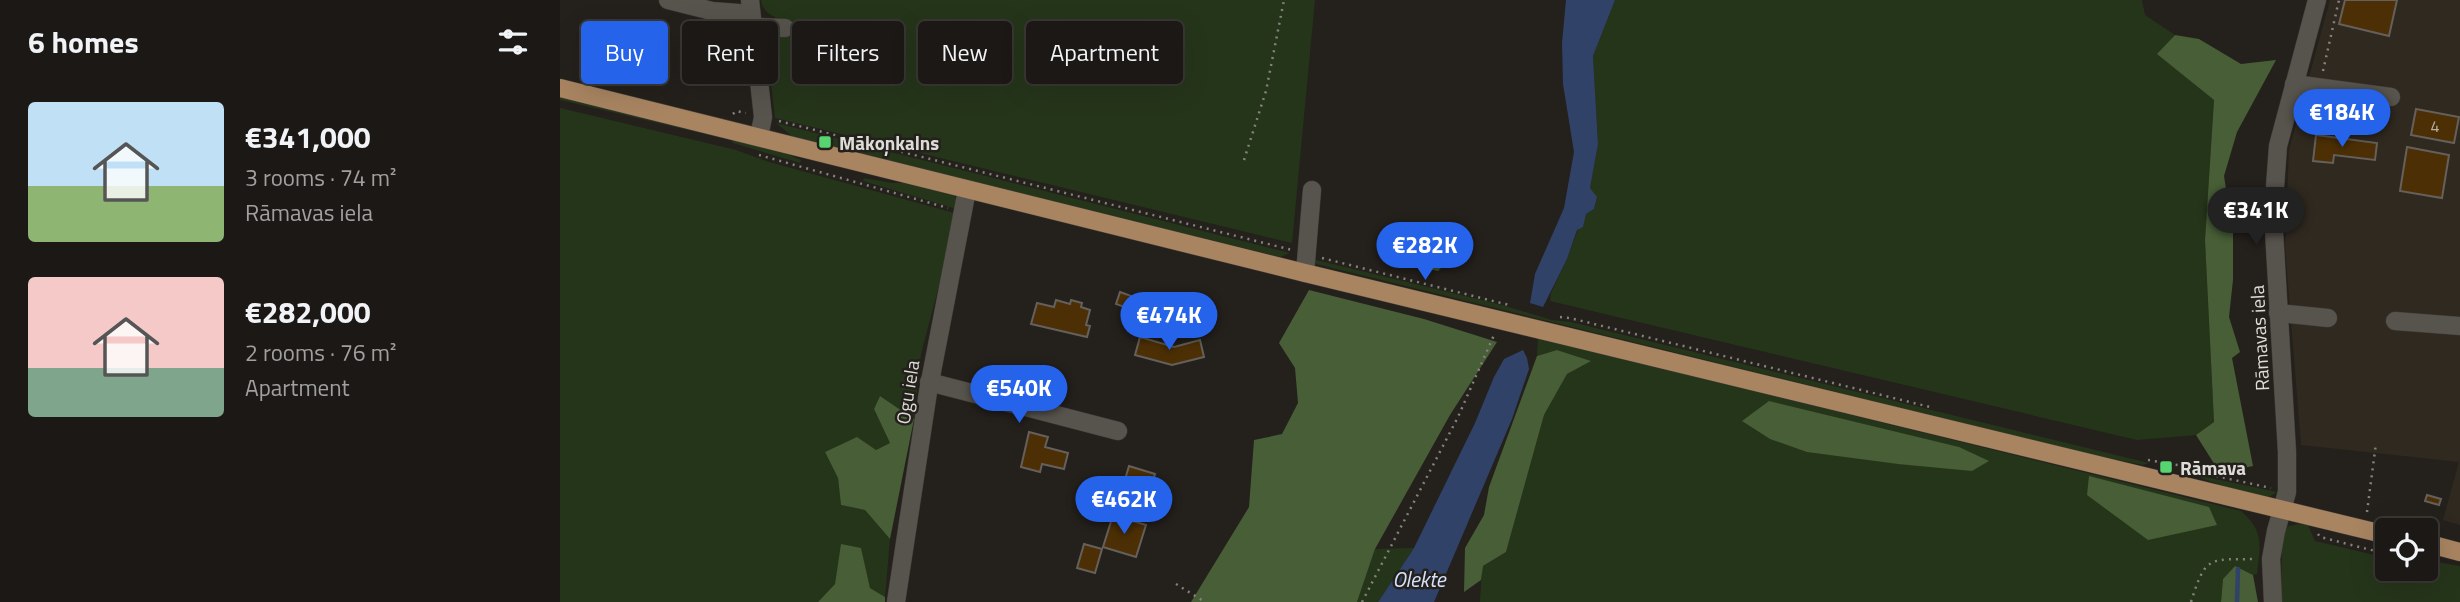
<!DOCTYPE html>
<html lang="en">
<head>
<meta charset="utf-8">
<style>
  :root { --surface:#1b1815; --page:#24211e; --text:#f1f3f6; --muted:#a0a0a0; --line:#393734; --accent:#2563eb }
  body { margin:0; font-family:"Titillium Web",sans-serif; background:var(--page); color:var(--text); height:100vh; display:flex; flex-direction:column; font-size:26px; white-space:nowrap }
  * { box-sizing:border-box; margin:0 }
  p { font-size:23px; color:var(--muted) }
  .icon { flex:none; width:38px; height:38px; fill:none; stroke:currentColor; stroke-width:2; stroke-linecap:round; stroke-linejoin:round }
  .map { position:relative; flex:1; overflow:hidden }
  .sheet { display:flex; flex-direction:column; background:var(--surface); width:560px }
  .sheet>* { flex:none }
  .guide { position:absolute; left:21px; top:21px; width:665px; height:63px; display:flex; gap:14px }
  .buttons { position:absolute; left:1815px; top:518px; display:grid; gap:14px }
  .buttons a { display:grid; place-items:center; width:63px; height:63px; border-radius:7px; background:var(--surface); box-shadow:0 7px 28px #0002,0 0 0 2px var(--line); font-size:35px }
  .price { position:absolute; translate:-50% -60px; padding:0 16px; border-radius:24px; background:var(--accent); color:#fff; font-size:23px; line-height:46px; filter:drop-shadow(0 2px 4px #0008) }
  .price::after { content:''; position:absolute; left:50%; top:42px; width:21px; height:16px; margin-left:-10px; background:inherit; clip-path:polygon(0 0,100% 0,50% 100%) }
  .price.on { background:#222; color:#fff }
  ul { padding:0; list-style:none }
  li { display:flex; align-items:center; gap:21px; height:175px; padding:0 28px }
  li span { display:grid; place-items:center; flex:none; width:196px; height:140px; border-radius:7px; color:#555 }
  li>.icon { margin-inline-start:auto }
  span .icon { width:84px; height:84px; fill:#fffc; stroke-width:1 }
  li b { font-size:30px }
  h2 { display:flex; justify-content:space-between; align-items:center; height:84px; padding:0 28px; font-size:30px }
  .pill { padding:0 24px; border-radius:7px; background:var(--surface); box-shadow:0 7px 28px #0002,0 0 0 2px var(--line); font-size:24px; line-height:63px }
  .pill.on { background:var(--accent); color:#fff }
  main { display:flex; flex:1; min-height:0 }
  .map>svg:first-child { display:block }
  .built { fill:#302920 }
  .green { fill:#25351a }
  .forest { fill:#475e36 }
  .water { fill:#314268 }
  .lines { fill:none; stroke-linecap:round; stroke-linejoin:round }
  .stream { stroke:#314268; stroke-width:4.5 }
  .building { fill:#4c2f05; stroke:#65605b; stroke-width:2 }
  .minor-casing { stroke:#3f3c38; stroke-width:19 }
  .major-casing { stroke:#3f3c38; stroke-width:19 }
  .path { stroke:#85827e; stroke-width:2.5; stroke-dasharray:2 5; stroke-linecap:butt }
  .minor { stroke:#57534d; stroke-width:18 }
  .major { stroke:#a88461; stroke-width:18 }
  .poi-dot { fill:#57d570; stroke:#24201c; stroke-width:2.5 }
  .labels { text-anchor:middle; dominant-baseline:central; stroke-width:5; stroke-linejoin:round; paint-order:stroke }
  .number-label { font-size:16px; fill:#bab1a3 }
  .poi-label { font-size:19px; font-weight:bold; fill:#dedcd8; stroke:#24201c; text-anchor:start }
  .street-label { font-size:19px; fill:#dedcd8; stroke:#24201c }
  .water-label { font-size:21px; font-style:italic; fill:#d5e2fd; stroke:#24201c }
</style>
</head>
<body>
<main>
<section class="sheet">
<h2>6 homes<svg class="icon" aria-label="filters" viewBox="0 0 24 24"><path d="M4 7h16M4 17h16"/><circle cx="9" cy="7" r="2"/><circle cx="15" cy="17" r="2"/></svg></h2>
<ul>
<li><span style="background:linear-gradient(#bfe0f5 60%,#8fb573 0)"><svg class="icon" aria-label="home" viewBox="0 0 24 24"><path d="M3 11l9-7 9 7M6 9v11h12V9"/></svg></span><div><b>€341,000</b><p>3 rooms · 74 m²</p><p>Rāmavas iela</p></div></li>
<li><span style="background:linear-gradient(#f6c9c9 65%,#7fa58c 0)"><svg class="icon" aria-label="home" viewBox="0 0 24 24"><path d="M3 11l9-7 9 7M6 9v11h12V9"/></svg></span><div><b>€282,000</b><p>2 rooms · 76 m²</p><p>Apartment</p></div></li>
</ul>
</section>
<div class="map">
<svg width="1900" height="602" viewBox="0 0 1900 602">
  <rect width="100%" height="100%" fill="#24201c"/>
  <!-- built -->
  <polygon class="built" points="1770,0 1900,0 1900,525 1883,520 1899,462 1741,445 1725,247 1729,150"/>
  <!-- green -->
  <g class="green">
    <path d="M201,0H755L732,243L215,118L207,48L217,38L225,37L227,21C215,18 203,14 201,0Z"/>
    <polygon points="1055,0 1582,0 1585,15 1615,35 1598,54 1654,100 1645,240 1654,422 1636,435 1577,440 990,301 991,293 1007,259 1018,229 1023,226 1026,214 1034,209 1037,198 1030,188 1038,144 1033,56"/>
    <polygon points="0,96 163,136 162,138 0,100"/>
    <polygon points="0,108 176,150 209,162 398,214 361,354 354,419 320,396 314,409 330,443 316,450 265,452 278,478 281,505 305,510 330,539 325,597 310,588 301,549 282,545 275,584 258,602 0,602"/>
    <polygon points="216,123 730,253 720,257 233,137"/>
    <polygon points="170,137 209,146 241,160 240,163 173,143"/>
    <polygon points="304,178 332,183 354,183 393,193 398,202 397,209 303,181"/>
    <polygon points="752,259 942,305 992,320 1011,322 1589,463 1583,465 1533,455 756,264"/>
    <path d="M978,338L1681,511C1705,532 1700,545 1697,574L1693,575L1675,566L1663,579L1661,602H920L922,567L946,552L984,415L1007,374L1030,361L997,350L977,356Z"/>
    <polygon points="1628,470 1641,476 1717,492 1709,497 1704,497 1668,488 1627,473"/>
    <polygon points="1738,524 1748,525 1755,541 1827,558 1827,569 1866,569 1866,560 1900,566 1900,602 1721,602 1722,533 1726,527"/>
    <polygon points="854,548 818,602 797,602 815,549"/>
  </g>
  <!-- forest -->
  <g class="forest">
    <polygon points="1615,35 1639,39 1681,64 1716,60 1677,132 1664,176 1673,232 1673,280 1669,317 1680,352 1672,358 1693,466 1660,473 1636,435 1654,422 1645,240 1654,100 1597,54"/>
    <path d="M843,223C863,223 877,227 891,242V258L878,271L844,264L829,256L837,231Z"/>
    <polygon points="749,290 864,319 937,342 890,415 815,549 797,602 631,602 689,507 694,440 722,434 738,403 735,368 719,343"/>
    <polygon points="997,350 1031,361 1007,374 984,415 946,552 923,566 921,580 904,592 905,548 924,515 929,487 977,356"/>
    <polygon points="320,396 354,419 330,539 305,510 281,505 278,478 265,452 297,437 316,450 330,443 314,409"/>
    <polygon points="1209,401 1399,447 1429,461 1412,471 1338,464 1247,452 1210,439 1182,421"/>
    <polygon points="1529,476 1649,507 1657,525 1588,540 1527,495"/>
    <polygon points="281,544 301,548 310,588 325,597 325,602 258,602 275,584"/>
    <polygon points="1675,566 1693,575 1698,602 1661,602 1663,579"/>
  </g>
  <!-- water -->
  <g class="water">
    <polygon points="1006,0 1055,0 1033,56 1038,144 1030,188 1037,197 1034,209 1026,214 1023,227 1017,230 1007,259 983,307 970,303 975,274 1004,208 1014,152 1003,84 1002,43"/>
    <polygon points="963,350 967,358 969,369 952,419 874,602 818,602 854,548 915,423 934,377 944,359"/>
  </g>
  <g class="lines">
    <!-- stream -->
    <polyline class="stream" points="1677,602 1678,569"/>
  </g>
  <!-- building -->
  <g class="building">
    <polygon points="1785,0 1837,0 1829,36 1779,24"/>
    <polygon points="1745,102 1759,104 1757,125 1742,123"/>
    <polygon points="1856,109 1899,117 1894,143 1851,135"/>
    <polygon points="1756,135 1817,143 1815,160 1774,155 1773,163 1753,161"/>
    <polygon points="1847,147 1889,155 1882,198 1840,191"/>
    <polygon points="560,292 574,297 570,309 556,304"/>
    <polygon points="496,300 510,304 511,300 522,303 521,307 530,310 526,325 530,326 527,337 471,324 477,303 494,307"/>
    <polygon points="580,337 614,347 640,340 644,357 612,365 575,355"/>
    <polygon points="469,432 488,437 485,447 508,453 504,469 482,464 480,472 461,467"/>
    <polygon points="569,466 595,474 586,504 560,496"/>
    <polygon points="1867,495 1881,499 1879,505 1865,501"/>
    <polygon points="553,515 586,525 576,557 543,547"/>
    <polygon points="524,544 542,549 535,573 517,568"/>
  </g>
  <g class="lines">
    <defs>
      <g id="minor">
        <polyline points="108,0 152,11 191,14"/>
        <polyline points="190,0 203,117 199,137"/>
        <polyline points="193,27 225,28"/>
        <polyline points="1734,84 1831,97"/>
        <polyline points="745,273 752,190"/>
        <polyline points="1718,313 1768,318"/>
        <polyline points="1835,321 1900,326"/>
        <polyline points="369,382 558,431"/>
        <polyline points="336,602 368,392 407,190"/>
        <polyline points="1713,602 1711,559 1716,531 1727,492 1727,452 1713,214 1718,146 1757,0"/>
      </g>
      <g id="major">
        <polyline points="0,88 745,273 1827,535"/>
        <polyline points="1866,543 1900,552"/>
      </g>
    </defs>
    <!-- minor casing -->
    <use href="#minor" class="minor-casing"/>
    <!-- major casing -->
    <use href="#major" class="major-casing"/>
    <!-- path -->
    <g class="path">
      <polyline points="1763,71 1779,0"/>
      <polyline points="173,114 176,111 186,113"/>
      <polyline points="219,121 732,250"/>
      <polyline points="199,155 388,208"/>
      <polyline points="684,160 706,91 724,0"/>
      <polyline points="762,258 949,305"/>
      <polyline points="1000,317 1010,318 1374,408"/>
      <polyline points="1588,460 1623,466 1639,472"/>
      <polyline points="1656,476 1711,488"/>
      <polyline points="1807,512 1816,443"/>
      <polyline points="1758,534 1760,537 1827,554"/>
      <polyline points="616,584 645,602"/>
      <polyline points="802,602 898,417 934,335"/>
      <path d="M1631,602C1646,554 1649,560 1697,559"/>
    </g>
    <!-- minor -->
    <use href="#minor" class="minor"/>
    <!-- major -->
    <use href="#major" class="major"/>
  </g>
  <!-- markers -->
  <g class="poi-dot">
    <rect x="258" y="135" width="14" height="14" rx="3.5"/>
    <rect x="1599" y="460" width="14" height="14" rx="3.5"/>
  </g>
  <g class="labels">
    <!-- number labels -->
    <g class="number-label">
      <text x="1875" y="126">4</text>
    </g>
    <!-- poi labels -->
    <g class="poi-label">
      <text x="279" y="142">Mākoņkalns</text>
      <text x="1620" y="467">Rāmava</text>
    </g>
    <!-- street labels -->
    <g class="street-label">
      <text transform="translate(1699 338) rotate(-93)">Rāmavas iela</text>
      <text transform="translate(347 392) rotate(-81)">Ogu iela</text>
    </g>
    <!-- water labels -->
    <g class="water-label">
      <text x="859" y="579">Olekte</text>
    </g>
  </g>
</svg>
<div class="buttons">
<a><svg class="icon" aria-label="locate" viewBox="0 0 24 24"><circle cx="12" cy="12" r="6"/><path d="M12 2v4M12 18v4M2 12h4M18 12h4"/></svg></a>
</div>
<b class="price" style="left:1782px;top:149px">€184K</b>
<b class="price on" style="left:1696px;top:247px">€341K</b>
<b class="price" style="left:865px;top:282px">€282K</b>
<b class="price" style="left:609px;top:352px">€474K</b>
<b class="price" style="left:459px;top:425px">€540K</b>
<b class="price" style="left:564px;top:536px">€462K</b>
<div class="guide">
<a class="pill on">Buy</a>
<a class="pill">Rent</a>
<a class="pill">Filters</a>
<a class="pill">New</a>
<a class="pill">Apartment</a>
</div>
</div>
</main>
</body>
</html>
